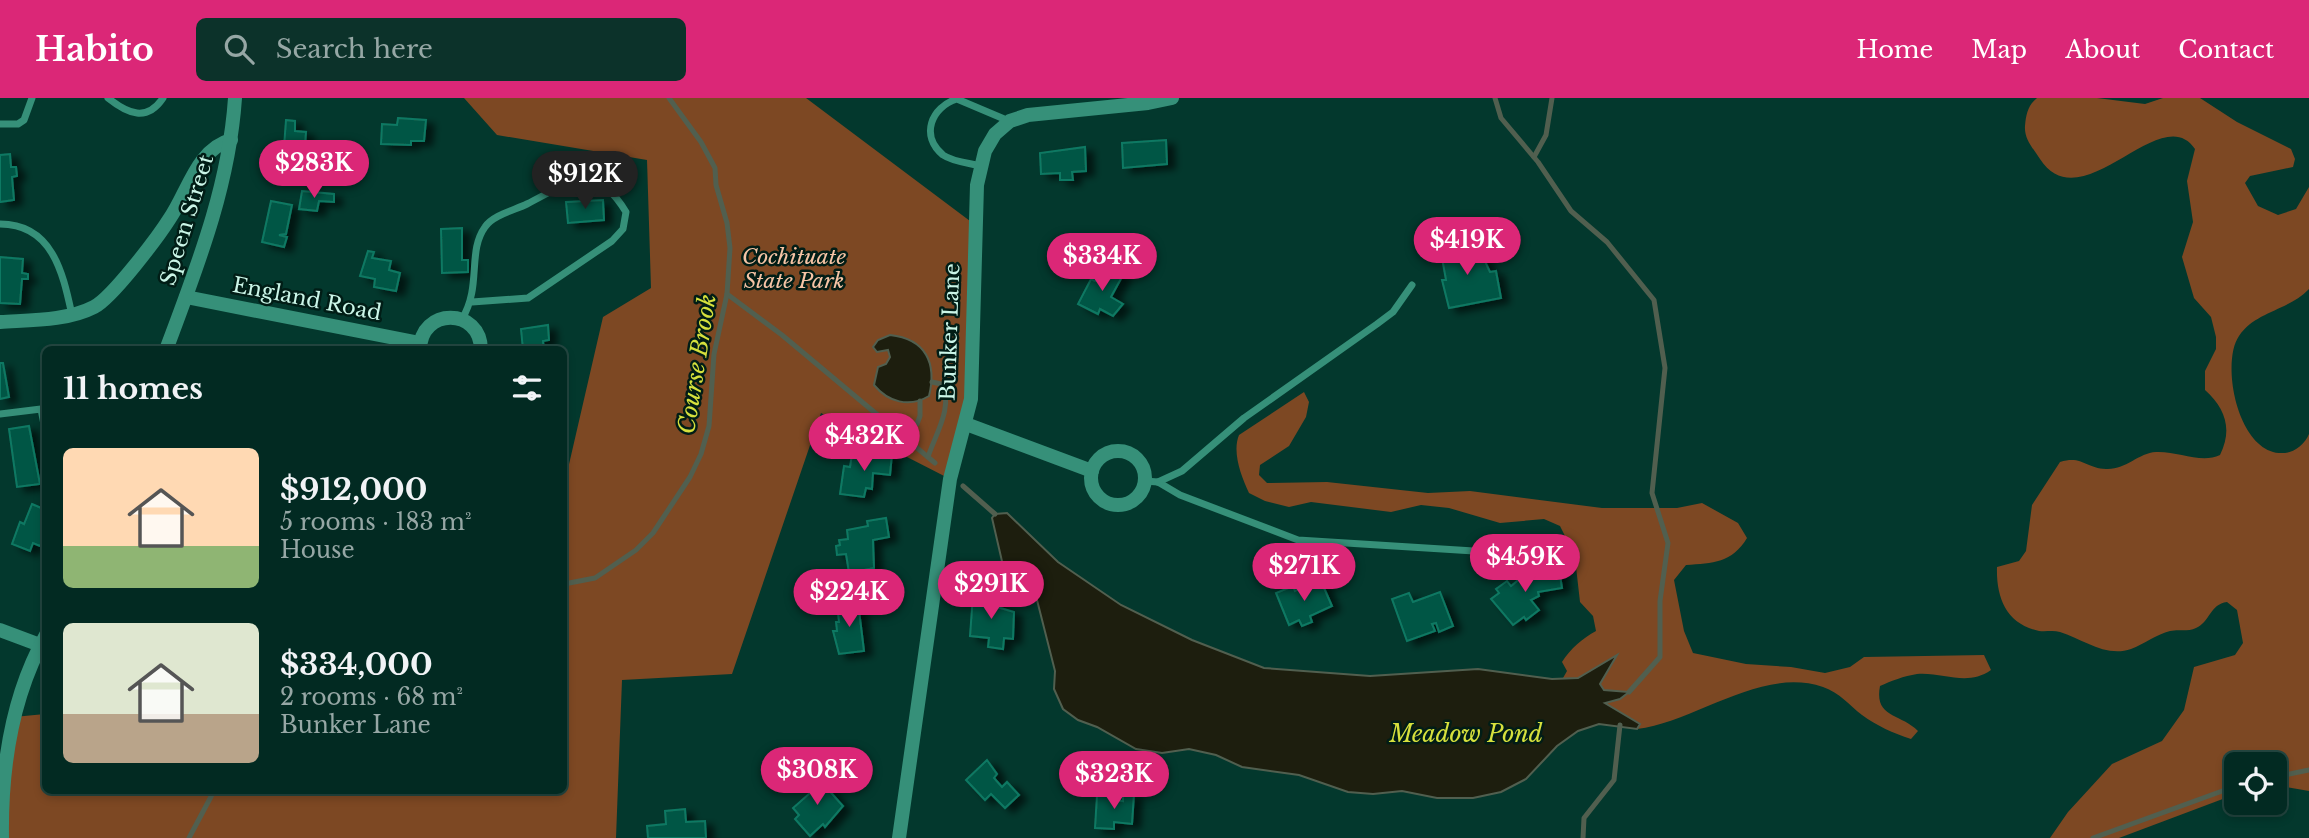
<!DOCTYPE html>
<html lang="en">
<head>
<meta charset="utf-8">
<style>
  :root { --surface:#022a22; --page:#0c322a; --text:#f1f3f6; --muted:#96a7a5; --line:#234640; --accent:#db2777 }
  body { margin:0; font-family:"Libre Baskerville",serif; background:var(--page); color:var(--text); height:100vh; display:flex; flex-direction:column; font-size:26px; white-space:nowrap }
  * { box-sizing:border-box; margin:0 }
  p { font-size:23px; color:var(--muted) }
  .icon { flex:none; width:38px; height:38px; fill:none; stroke:currentColor; stroke-width:2; stroke-linecap:round; stroke-linejoin:round }
  .map { position:relative; flex:1; overflow:hidden }
  .panel { position:absolute; left:42px; top:248px; width:525px; height:448px; display:flex; flex-direction:column; background:var(--surface); border-radius:10px; box-shadow:0 4px 10px #0003,0 0 0 2px var(--line) }
  .panel>* { flex:none }
  .buttons { position:absolute; left:2224px; top:654px; display:grid; gap:14px }
  .buttons a { display:grid; place-items:center; width:63px; height:63px; border-radius:10px; background:var(--surface); box-shadow:0 4px 10px #0003,0 0 0 2px var(--line); font-size:35px }
  .price { position:absolute; translate:-50% -60px; padding:0 16px; border-radius:24px; background:var(--accent); color:#fff; font-size:23px; line-height:46px; filter:drop-shadow(0 2px 4px #0008) }
  .price::after { content:''; position:absolute; left:50%; top:42px; width:21px; height:16px; margin-left:-10px; background:inherit; clip-path:polygon(0 0,100% 0,50% 100%) }
  .price.active { background:#222; color:#fff }
  ul { padding:0; list-style:none }
  li { display:flex; align-items:center; gap:21px; height:175px; padding:0 21px }
  li span { display:grid; place-items:center; flex:none; width:196px; height:140px; border-radius:10px; color:#555 }
  li>.icon { margin-inline-start:auto }
  span .icon { width:84px; height:84px; fill:#fffc; stroke-width:1 }
  li b { font-size:30px }
  h2 { display:flex; justify-content:space-between; align-items:center; height:84px; padding:0 21px; font-size:30px }
  header { display:flex; align-items:center; gap:42px; box-sizing:border-box; height:98px; padding:0 35px; background:var(--accent); color:#fff }
  header strong { font-size:33px }
  nav { display:flex; gap:38px; margin-inline-start:auto; font-size:24px }
  .search { width:490px; height:63px; background:var(--page); display:flex; align-items:center; gap:18px; box-sizing:border-box; padding:0 24px; border-radius:10px; color:var(--muted); font-size:26px }
  .map>svg:first-child { display:block }
  .green { fill:#7d4823 }
  .water { fill:#1d1e0e; stroke:#515f4f; stroke-width:2 }
  .lines { fill:none; stroke-linecap:round; stroke-linejoin:round }
  .stream { stroke:#515f4f; stroke-width:5 }
  .building { fill:#055645; stroke:#117963; stroke-width:2; filter:url(#shadow) }
  .service { stroke:#369079; stroke-width:7 }
  .minor { stroke:#369079; stroke-width:14 }
  .tertiary { stroke:#369079; stroke-width:14 }
  .labels { text-anchor:middle; dominant-baseline:central; stroke-width:5; stroke-linejoin:round; paint-order:stroke }
  .street-label { font-size:21px; fill:#cbf6e8; stroke:#011d16 }
  .park-label { font-size:21px; font-style:italic; fill:#f6c4a5; stroke:#011d16 }
  .water-label { font-size:23px; font-style:italic; fill:#d6e13d; stroke:#011d16 }
</style>
</head>
<body>
<header>
<strong>Habito</strong>
<div class="search"><svg class="icon" aria-label="search" viewBox="0 0 24 24"><circle cx="10" cy="10" r="6"/><path d="M15 15l6 6"/></svg>Search here</div>
<nav><a>Home</a><a>Map</a><a>About</a><a>Contact</a></nav>
</header>
<div class="map">
<svg width="2309" height="740" viewBox="0 0 2309 740">
  <defs>
    <filter id="shadow"><feDropShadow dx="8" dy="4.5" stdDeviation="3.5" flood-color="#0009"/></filter>
  </defs>
  <rect width="100%" height="100%" fill="#03382d"/>
  <!-- green -->
  <g class="green">
    <polygon points="464,0 806,0 974,126 973,277 950,381 821,315 732,576 622,582 616,740 2,740 14,619 45,616 46,693 564,693 564,388 603,219 651,190 647,62 497,37"/>
    <path d="M2037,0H2097L2145,6L2163,0H2200L2237,24L2291,51L2295,61L2293,69L2250,78L2245,85L2258,108L2278,117L2296,111L2309,89V191C2288,213 2256,213 2239,238C2220,265 2238,359 2285,355C2295,354 2305,346 2309,336V693L2275,687V667H2236V696L2119,740H2050L2068,714L2112,666L2162,643L2184,612L2194,569L2235,557L2243,545L2237,512L2227,504C2210,506 2210,524 2196,530C2188,534 2178,531 2170,533C2157,536 2144,546 2131,551C2106,560 2083,541 2060,534C2053,532 2046,534 2039,533C2006,526 1996,499 1997,469L2019,463L2026,453L2032,407L2060,364C2082,357 2085,370 2106,371C2126,372 2138,355 2156,354C2178,353 2201,366 2220,357C2233,331 2225,310 2205,292V273L2216,251V239L2211,219L2194,200L2182,159L2193,124L2187,83L2195,51C2161,0 2082,125 2040,61C2033,50 2024,41 2025,28C2026,16 2028,7 2037,0Z"/>
    <path d="M1304,294L1309,304L1306,319L1289,348L1260,367L1259,377L1267,385L1327,384L1428,395L1470,393L1602,410H1677L1702,405L1738,425L1747,440C1732,465 1713,465 1686,467L1674,482L1684,533L1693,555L1746,566L1791,569L1825,575L1850,569L1864,559L1984,557L1991,572C1967,589 1944,574 1917,576C1904,578 1891,583 1880,588C1874,620 1900,615 1918,633L1911,641C1893,635 1877,628 1862,617C1849,607 1840,595 1823,589C1761,568 1696,624 1637,631L1640,626L1603,604L1627,594L1604,592L1600,585L1616,558L1578,580H1563L1567,573L1562,564C1570,551 1583,540 1596,533L1593,518L1580,504L1575,460L1568,444L1560,428L1544,421L1500,425L1449,410L1421,407L1391,414L1311,404L1289,409L1265,403L1249,395C1241,378 1232,354 1239,337Z"/>
  </g>
  <!-- water -->
  <g class="water">
    <path d="M890,237C926,241 937,265 929,298C909,310 888,304 874,287L878,269L886,266L890,259L888,252L877,254L873,249L878,242Z"/>
    <polygon points="1007,415 1058,464 1121,507 1192,542 1264,570 1370,578 1478,571 1552,581 1578,580 1617,557 1600,586 1604,592 1629,594 1620,601 1605,605 1640,626 1637,631 1599,626 1578,633 1557,648 1526,681 1501,694 1473,700 1437,700 1402,693 1373,696 1348,694 1299,677 1242,669 1216,657 1189,651 1162,655 1136,651 1097,629 1078,622 1063,611 1054,591 1055,573 1037,502 1004,472 992,420 995,416"/>
  </g>
  <g class="lines">
    <!-- stream -->
    <g class="stream">
      <polyline points="1495,0 1501,20 1538,64 1571,113 1607,144 1654,202 1665,270 1652,395 1668,445 1660,503 1660,559 1629,594"/>
      <polyline points="1534,59 1546,37 1552,0"/>
      <polyline points="727,196 782,237 935,365"/>
      <polyline points="895,329 917,326 920,318 920,303"/>
      <path d="M928,359C934,339 955,307 941,286L932,284"/>
      <polyline points="963,388 995,416"/>
      <polyline points="564,486 595,480 636,452 653,435 690,379 701,356 709,328 714,256 727,196 730,150 727,125 716,87 715,70 701,44 669,0"/>
      <polyline points="2275,679 2309,672"/>
      <polyline points="189,740 214,693"/>
      <polyline points="1583,740 1584,720 1614,682 1620,627"/>
      <polyline points="2093,740 2236,688"/>
    </g>
  </g>
  <!-- building -->
  <g class="building">
    <polygon points="398,20 426,22 424,43 411,43 411,47 381,46 382,26 397,27"/>
    <polygon points="286,22 295,23 295,33 306,34 304,63 283,62"/>
    <polygon points="1166,42 1167,66 1123,70 1122,45"/>
    <polygon points="1085,49 1086,73 1072,74 1073,82 1060,82 1060,75 1041,76 1040,55"/>
    <polygon points="10,56 11,69 16,69 17,78 12,79 14,102 0,104 0,57"/>
    <polygon points="302,93 334,96 334,104 319,103 317,113 299,111"/>
    <polygon points="603,102 604,122 568,125 566,104"/>
    <polygon points="271,103 292,107 286,136 279,137 287,139 284,149 262,144"/>
    <polygon points="462,130 462,162 468,162 468,174 442,175 441,131"/>
    <polygon points="1468,144 1471,161 1483,159 1490,174 1496,173 1501,200 1449,210 1442,182 1446,182 1440,149"/>
    <polygon points="368,153 374,154 372,160 391,163 389,172 400,175 396,193 374,189 375,181 360,178"/>
    <polygon points="0,159 23,161 22,175 28,176 28,181 22,181 20,206 0,205"/>
    <polygon points="1103,167 1123,177 1111,199 1123,206 1113,218 1100,211 1098,216 1078,206 1091,181 1095,183"/>
    <polygon points="548,227 549,242 543,243 544,252 523,252 521,231"/>
    <polygon points="0,265 3,265 9,299 0,301"/>
    <polygon points="29,328 40,386 17,389 9,331"/>
    <polygon points="874,354 892,356 890,377 873,375 872,391 866,390 864,399 840,396 844,368 850,369 852,356 873,359"/>
    <polygon points="32,406 46,412 46,437 40,448 33,445 30,453 12,446 20,424 24,426"/>
    <polygon points="886,420 889,439 873,442 874,470 849,475 846,456 837,457 836,448 840,447 839,442 848,441 847,432 868,428 867,423"/>
    <polygon points="1559,471 1562,490 1538,494 1539,498 1531,502 1539,512 1526,522 1524,519 1513,527 1491,501 1499,495 1496,491 1507,483 1511,488 1528,474"/>
    <polygon points="1321,483 1332,508 1310,518 1312,524 1302,528 1299,522 1289,527 1276,495 1293,488 1295,493 1307,485 1308,488"/>
    <polygon points="1440,494 1453,528 1439,534 1436,525 1432,526 1435,533 1407,543 1392,501 1409,495 1413,504"/>
    <polygon points="973,497 998,500 997,509 1014,514 1013,541 1004,540 1003,551 988,549 989,540 970,538"/>
    <polygon points="858,504 864,553 839,556 833,533 837,533 836,524 839,524 837,507"/>
    <polygon points="987,662 997,676 994,680 1002,689 1007,684 1019,697 1005,710 991,696 985,702 966,682"/>
    <polygon points="817,679 843,708 825,729 823,726 810,738 795,721 799,717 793,710 810,695 805,690"/>
    <polygon points="1123,696 1134,696 1132,726 1114,724 1114,731 1095,730 1097,697 1115,698 1115,702 1123,703"/>
    <polygon points="685,711 686,724 705,723 706,740 648,740 647,728 666,726 665,713"/>
  </g>
  <g class="lines">
    <!-- service -->
    <g class="service">
      <path d="M108,0C128,16 147,24 163,0"/>
      <polyline points="0,26 18,26 24,22 32,0"/>
      <path d="M981,68C969,65 953,64 943,57C920,38 931,9 957,1L1009,23"/>
      <path d="M0,126C53,126 63,176 72,217"/>
      <path d="M462,221C482,188 467,154 485,129C493,117 515,112 527,106C569,85 594,61 626,114L623,131L612,143L528,200L472,204"/>
      <polyline points="0,316 41,311 46,337"/>
      <polyline points="1145,383 1158,384 1180,397 1298,442 1539,457"/>
      <polyline points="1158,384 1182,373 1244,320 1377,226 1393,214 1412,187"/>
    </g>
    <!-- minor -->
    <g class="minor">
      <polyline points="186,199 420,245"/>
      <path d="M0,224C30,222 67,223 94,209C112,200 158,139 170,120C188,94 197,51 231,42"/>
      <path d="M420,252C420,209 481,209 481,252"/>
      <polyline points="966,326 1092,373"/>
      <circle cx="1118" cy="380" r="27"/>
      <polyline points="0,532 40,547"/>
      <polyline points="899,740 950,381 971,301 977,87 985,53 995,36 1010,23 1028,17 1148,5 1172,0"/>
    </g>
    <!-- tertiary -->
    <g class="tertiary">
      <path d="M166,252C197,169 229,89 235,0"/>
      <path d="M2,740C1,670 11,599 46,537"/>
    </g>
  </g>
  <g class="labels">
    <!-- street labels -->
    <g class="street-label">
      <text transform="translate(187 122) rotate(-73)">Speen Street</text>
      <text transform="translate(307 201) rotate(11)">England Road</text>
      <text transform="translate(950 234) rotate(-88)">Bunker Lane</text>
    </g>
    <!-- park labels -->
    <g class="park-label">
      <text x="794" y="159">Cochituate<tspan x="794" dy="24">State Park</tspan></text>
    </g>
    <!-- water labels -->
    <g class="water-label">
      <text transform="translate(697 266) rotate(-81)">Course Brook</text>
      <text x="1466" y="636">Meadow Pond</text>
    </g>
  </g>
</svg>
<div class="buttons">
<a><svg class="icon" aria-label="locate" viewBox="0 0 24 24"><circle cx="12" cy="12" r="6"/><path d="M12 2v4M12 18v4M2 12h4M18 12h4"/></svg></a>
</div>
<b class="price" style="left:314px;top:102px">$283K</b>
<b class="price active" style="left:585px;top:113px">$912K</b>
<b class="price" style="left:1467px;top:179px">$419K</b>
<b class="price" style="left:1102px;top:195px">$334K</b>
<b class="price" style="left:864px;top:375px">$432K</b>
<b class="price" style="left:1525px;top:496px">$459K</b>
<b class="price" style="left:1304px;top:505px">$271K</b>
<b class="price" style="left:991px;top:523px">$291K</b>
<b class="price" style="left:849px;top:531px">$224K</b>
<b class="price" style="left:817px;top:709px">$308K</b>
<b class="price" style="left:1114px;top:713px">$323K</b>
<section class="panel">
<h2>11 homes<svg class="icon" aria-label="filters" viewBox="0 0 24 24"><path d="M4 7h16M4 17h16"/><circle cx="9" cy="7" r="2"/><circle cx="15" cy="17" r="2"/></svg></h2>
<ul>
<li><span style="background:linear-gradient(#ffd9b3 70%,#8fb573 0)"><svg class="icon" aria-label="home" viewBox="0 0 24 24"><path d="M3 11l9-7 9 7M6 9v11h12V9"/></svg></span><div><b>$912,000</b><p>5 rooms · 183 m²</p><p>House</p></div></li>
<li><span style="background:linear-gradient(#dfe7d0 65%,#b9a48a 0)"><svg class="icon" aria-label="home" viewBox="0 0 24 24"><path d="M3 11l9-7 9 7M6 9v11h12V9"/></svg></span><div><b>$334,000</b><p>2 rooms · 68 m²</p><p>Bunker Lane</p></div></li>
</ul>
</section>
</div>
</body>
</html>
